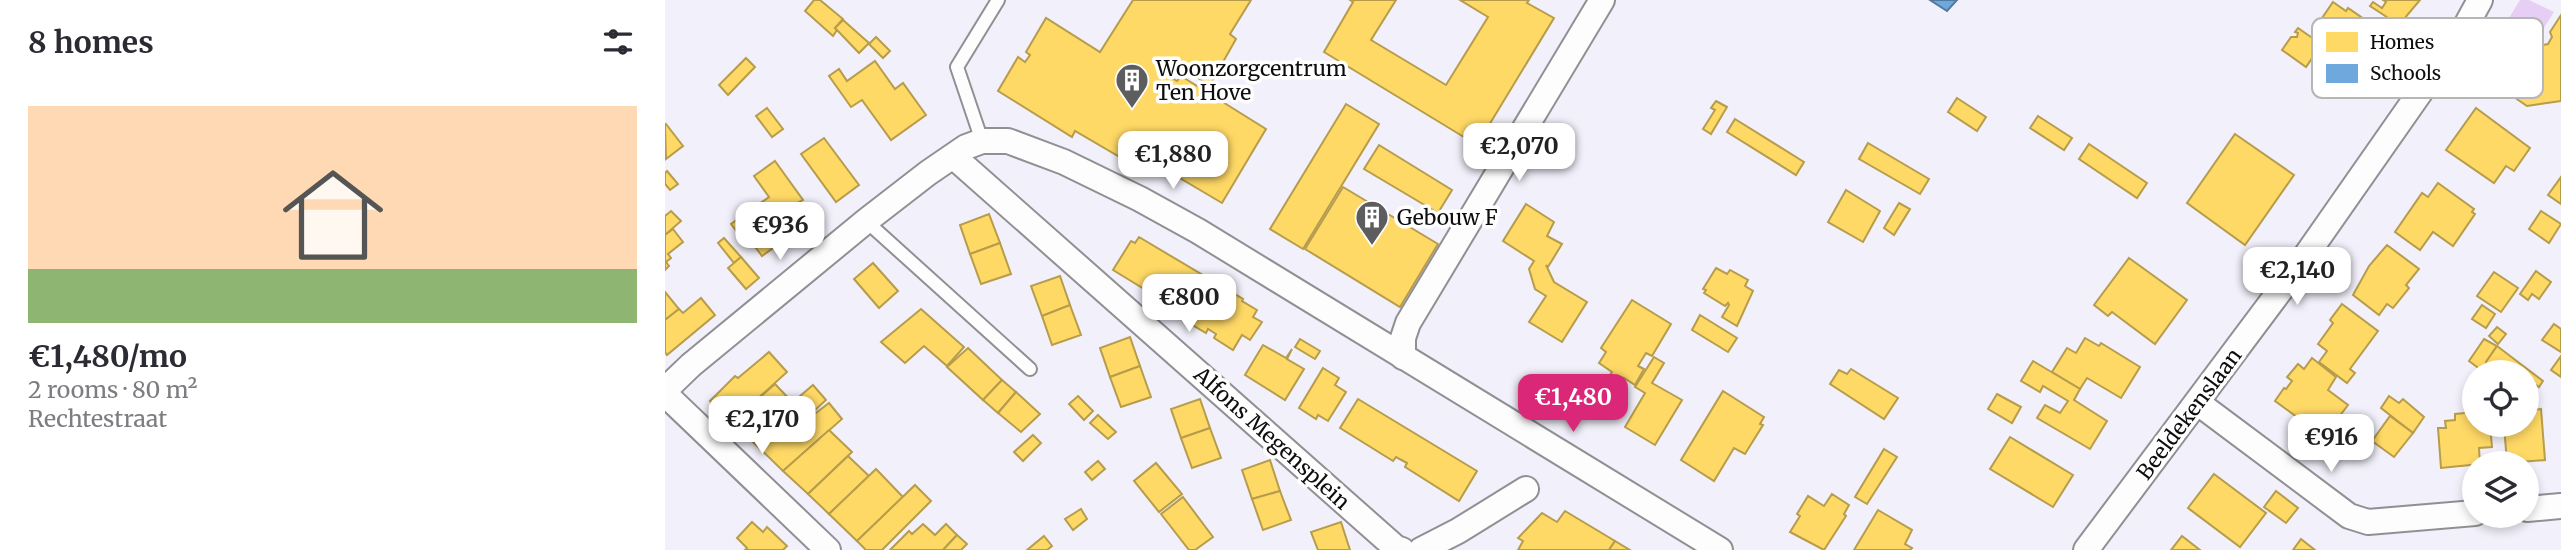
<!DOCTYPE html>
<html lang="en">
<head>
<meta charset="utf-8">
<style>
  :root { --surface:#fff; --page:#f7f7f7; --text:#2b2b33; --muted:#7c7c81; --accent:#db2777 }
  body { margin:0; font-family:Merriweather,serif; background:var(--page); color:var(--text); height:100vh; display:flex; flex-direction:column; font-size:26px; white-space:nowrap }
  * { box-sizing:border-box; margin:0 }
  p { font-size:23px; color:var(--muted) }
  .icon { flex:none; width:38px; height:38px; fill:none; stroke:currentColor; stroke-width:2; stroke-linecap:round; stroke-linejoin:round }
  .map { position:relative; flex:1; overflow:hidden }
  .panel { display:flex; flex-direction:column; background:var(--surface); width:665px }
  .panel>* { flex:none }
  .buttons { position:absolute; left:1797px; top:360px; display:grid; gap:14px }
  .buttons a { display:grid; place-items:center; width:77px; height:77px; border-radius:50%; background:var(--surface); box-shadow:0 4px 10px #0003; font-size:35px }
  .price { position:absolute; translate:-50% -60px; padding:0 16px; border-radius:14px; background:#fff; color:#222; font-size:23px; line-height:46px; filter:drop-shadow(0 2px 4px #0008) }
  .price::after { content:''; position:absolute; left:50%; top:42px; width:21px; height:16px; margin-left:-10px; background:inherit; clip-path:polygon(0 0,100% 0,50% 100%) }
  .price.selected { background:var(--accent); color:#fff }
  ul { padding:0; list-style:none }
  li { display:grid; align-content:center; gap:14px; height:371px; padding:0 28px }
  li span { display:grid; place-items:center; height:217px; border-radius:0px; color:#555 }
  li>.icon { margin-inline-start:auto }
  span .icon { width:126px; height:126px; fill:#fffc; stroke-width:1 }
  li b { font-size:30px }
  h2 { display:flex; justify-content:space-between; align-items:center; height:84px; padding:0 28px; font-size:30px }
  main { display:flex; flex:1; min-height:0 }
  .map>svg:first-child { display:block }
  .grass { fill:#e6cef4 }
  .homes { fill:#ffd966; stroke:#b69c4b; stroke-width:2 }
  .schools { fill:#6fa8dc; stroke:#527a9e; stroke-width:2 }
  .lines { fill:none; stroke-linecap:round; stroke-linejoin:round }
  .lane-casing { stroke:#909094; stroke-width:16 }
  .street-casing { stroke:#909094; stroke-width:28 }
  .lane { stroke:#fdfdfe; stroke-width:12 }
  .street { stroke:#fdfdfe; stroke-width:24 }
  .labels { text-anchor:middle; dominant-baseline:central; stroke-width:7; stroke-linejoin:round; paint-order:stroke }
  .poi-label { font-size:21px; fill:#0d0d0d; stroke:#fff; text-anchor:start }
  .street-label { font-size:21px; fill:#0d0d0d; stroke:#fff }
  .key { fill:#fff; stroke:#b6b6b6; stroke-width:2 }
  .key-label { font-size:19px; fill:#0d0d0d }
</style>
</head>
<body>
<main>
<section class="panel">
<h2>8 homes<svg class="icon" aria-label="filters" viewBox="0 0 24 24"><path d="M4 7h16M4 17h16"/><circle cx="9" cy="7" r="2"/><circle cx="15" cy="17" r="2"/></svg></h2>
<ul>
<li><span style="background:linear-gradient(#ffd9b3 75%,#8fb573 0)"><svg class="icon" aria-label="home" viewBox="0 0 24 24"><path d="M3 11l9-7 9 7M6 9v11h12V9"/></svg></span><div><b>€1,480/mo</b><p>2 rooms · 80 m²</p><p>Rechtestraat</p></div></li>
</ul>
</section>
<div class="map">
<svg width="1896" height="550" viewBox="0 0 1896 550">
  <rect width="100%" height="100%" fill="#f2f1fb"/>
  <!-- grass -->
  <polygon class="grass" points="1855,0 1864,0 1889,12 1872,39 1854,42 1832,67 1832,77 1818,60"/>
  <!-- homes -->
  <g class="homes">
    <polygon points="149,0 155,0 178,19 170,28 172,30 168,36 140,11"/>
    <polygon points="468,0 586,0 565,34 571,39 545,85 504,61 497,72 512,81 516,76 601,129 557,203 474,154 465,163 410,131 407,137 333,91 353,57 360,62 365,55 361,52 381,18 435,52"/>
    <polygon points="685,0 731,0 706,40 781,85 823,17 795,0 864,0 862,3 889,18 812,145 659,52 688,2"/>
    <polygon points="1718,0 1755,0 1734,25 1705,6 1708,2 1717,8 1721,2"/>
    <polygon points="1668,2 1681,11 1683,8 1728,39 1710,63 1653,24"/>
    <polygon points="1896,15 1896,101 1862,106 1843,93 1838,70 1851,50 1883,44 1887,37 1885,32"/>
    <polygon points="178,20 204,43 194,53 170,28"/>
    <polygon points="1633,28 1669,53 1678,41 1710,63 1693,89 1648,57 1641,67 1617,50 1626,37 1632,37 1633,33 1630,32"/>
    <polygon points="211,37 225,51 218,58 204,44"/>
    <polygon points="81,58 90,67 63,95 54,85"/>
    <polygon points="210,61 230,89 238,83 261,115 226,140 197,100 186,107 164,76 174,69 182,81"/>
    <polygon points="1292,98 1321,117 1312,131 1283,112"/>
    <polygon points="1051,101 1062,107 1046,134 1038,129 1050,110 1046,108"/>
    <polygon points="681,104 714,124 638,249 605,229"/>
    <polygon points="102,108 118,129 107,137 91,116"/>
    <polygon points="1811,108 1865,148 1849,171 1841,166 1829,183 1781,150"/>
    <polygon points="1373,116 1407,138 1399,150 1365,128"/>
    <polygon points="1070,119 1139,162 1131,175 1062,132"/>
    <polygon points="1,124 18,146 1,159 0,125"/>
    <polygon points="1570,134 1629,175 1580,245 1522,203"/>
    <polygon points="159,138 194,185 171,202 136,154"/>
    <polygon points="1203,143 1264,179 1255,194 1194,159"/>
    <polygon points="1424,144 1482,183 1472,198 1414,159"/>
    <polygon points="714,145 787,190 773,213 699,169"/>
    <polygon points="110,161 138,200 134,202 147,220 97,256 84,239 80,242 66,224 104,197 89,176"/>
    <polygon points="2,171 13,184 5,190 0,184 0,173"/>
    <polygon points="1896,177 1896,204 1883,195"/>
    <polygon points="1773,183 1809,209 1807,212 1810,214 1788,246 1768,232 1755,250 1730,232 1757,193 1763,197"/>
    <polygon points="678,187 773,244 735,307 640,249"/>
    <polygon points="1181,190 1215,211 1198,242 1163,222"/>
    <polygon points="1234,203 1245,209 1229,235 1219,228"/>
    <polygon points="861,204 889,222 882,236 897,244 883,267 881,265 889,282 922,302 897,342 864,322 881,296 870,289 864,269 869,261 838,241"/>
    <polygon points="6,211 16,221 0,235 0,216"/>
    <polygon points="1876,211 1896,224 1884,243 1864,229"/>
    <polygon points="324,214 335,243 305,254 295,225"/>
    <polygon points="8,229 18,242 3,254 6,258 1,262 4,266 0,270 0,235"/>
    <polygon points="474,237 578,299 577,301 592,310 588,317 597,322 585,340 577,335 568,350 549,338 551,334 543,329 541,333 512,316 515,311 448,270 466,241 470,243"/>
    <polygon points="59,238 76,257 69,263 53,243"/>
    <polygon points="335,243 346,274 316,284 305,254"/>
    <polygon points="1722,245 1754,269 1741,285 1744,288 1728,308 1722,304 1714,315 1688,295 1704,266"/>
    <polygon points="76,257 94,278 81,289 63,268"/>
    <polygon points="1464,258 1522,300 1490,344 1447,312 1443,316 1429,305"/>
    <polygon points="208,263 233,291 214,308 189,279"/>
    <polygon points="1051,268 1062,274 1065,270 1083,280 1080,286 1088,291 1072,326 1057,317 1064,305 1063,303 1060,306 1039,293 1041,290 1038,289"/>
    <polygon points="1871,271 1886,282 1874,299 1867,294 1863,300 1855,294"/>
    <polygon points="1829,272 1853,288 1836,312 1812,296"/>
    <polygon points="395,276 405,305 377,316 366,286"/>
    <polygon points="0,292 14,309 0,320"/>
    <polygon points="36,298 50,315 2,355 0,352 0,320 14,309 18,313"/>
    <polygon points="967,300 1006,324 987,356 981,353 973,366 979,369 970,385 959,378 957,382 945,375 947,372 934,363 941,352 936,348"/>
    <polygon points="1677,304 1713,331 1685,369 1690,373 1682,383 1654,362 1662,351 1653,344 1668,323 1665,320"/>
    <polygon points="405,305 416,335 387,345 377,316"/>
    <polygon points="1817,305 1830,314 1821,328 1807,319"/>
    <polygon points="256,309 299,347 282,366 259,346 240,363 216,342"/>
    <polygon points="1035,315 1072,338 1063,352 1027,330"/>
    <polygon points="1889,324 1896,329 1896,352 1877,340"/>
    <polygon points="1832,327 1841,334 1833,344 1824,336"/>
    <polygon points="465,337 475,366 445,377 435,348"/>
    <polygon points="1420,338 1434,346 1436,343 1475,367 1456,398 1422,378 1415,389 1387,372 1402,348 1411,353"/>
    <polygon points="635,339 655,351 650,359 630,347"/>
    <polygon points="1819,339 1832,346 1821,362 1820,369 1816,370 1804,361"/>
    <polygon points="598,345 621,358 627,349 622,359 639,369 620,400 580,375"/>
    <polygon points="1832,346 1878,381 1874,387 1862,379 1862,373 1853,373 1839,363 1835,368 1821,369 1821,362"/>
    <polygon points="303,348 337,380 318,400 282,367"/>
    <polygon points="104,352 122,372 67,422 45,401 70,376 73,378"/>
    <polygon points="1896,356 1896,377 1886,370"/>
    <polygon points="989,357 999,363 987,383 1017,400 990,445 960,427 980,393 970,387"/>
    <polygon points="1647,358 1671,377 1663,390 1683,405 1667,426 1656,418 1648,429 1610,401 1619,388 1621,389 1627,381 1622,377 1633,364 1639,369"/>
    <polygon points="1368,361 1415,389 1409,400 1442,421 1425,449 1372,418 1380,405 1395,413 1403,401 1378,386 1375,392 1356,381"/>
    <polygon points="475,366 486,397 456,407 445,377"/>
    <polygon points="658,368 674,378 670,385 681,392 663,421 653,415 651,419 634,408"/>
    <polygon points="1186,369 1233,398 1219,419 1165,384 1174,370 1182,374"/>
    <polygon points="337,380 351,392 333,413 318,400"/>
    <polygon points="110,384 128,403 85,439 67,422"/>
    <polygon points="148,385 161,400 149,411 151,413 164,403 177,419 118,471 85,439"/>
    <polygon points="1058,391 1099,417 1095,424 1098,425 1080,454 1069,448 1049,481 1016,460"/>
    <polygon points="351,392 375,414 356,432 333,413"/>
    <polygon points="1332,394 1356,407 1347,423 1323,409"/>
    <polygon points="413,396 428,411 419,420 404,404"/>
    <polygon points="1724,396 1734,403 1738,399 1759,417 1748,433 1716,408"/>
    <polygon points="535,399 545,428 516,438 506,409"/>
    <polygon points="693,399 812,471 794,501 740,467 742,463 731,457 728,461 675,428"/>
    <polygon points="1876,409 1880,460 1842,463 1839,425 1862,425 1862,411"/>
    <polygon points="1810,412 1810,425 1825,425 1827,447 1814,448 1815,464 1776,468 1773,428 1781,428 1780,421 1790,420 1790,414"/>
    <polygon points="433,415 451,432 443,439 425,423"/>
    <polygon points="1725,416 1748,433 1729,457 1707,441"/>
    <polygon points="545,428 556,458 527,468 516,438"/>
    <polygon points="164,430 187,452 143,494 118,471"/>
    <polygon points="368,435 376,443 358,461 349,452"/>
    <polygon points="1345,437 1408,475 1388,507 1325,469"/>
    <polygon points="1219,449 1232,457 1202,504 1190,497"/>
    <polygon points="183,456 204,476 164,514 143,494"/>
    <polygon points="605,460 615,491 587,499 577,470"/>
    <polygon points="433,461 440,469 427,480 420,472"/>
    <polygon points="491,463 517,494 494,512 469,481"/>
    <polygon points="211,469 238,497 192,541 164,514"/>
    <polygon points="1549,474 1601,513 1575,547 1523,508"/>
    <polygon points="250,485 266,501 217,550 201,550 192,541"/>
    <polygon points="615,491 626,520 598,530 587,499"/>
    <polygon points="1611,491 1633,508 1621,523 1599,507"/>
    <polygon points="1167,494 1184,505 1179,514 1181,516 1159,550 1125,532 1135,516 1132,514 1143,496 1159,506"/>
    <polygon points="518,497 548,537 530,550 524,550 496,514"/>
    <polygon points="416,509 422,519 408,530 400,519"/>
    <polygon points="1213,510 1247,530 1240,544 1247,548 1245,550 1189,550"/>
    <polygon points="900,511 950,541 944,550 853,550 858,541 853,538 877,513 892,522"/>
    <polygon points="87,522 98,532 102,527 122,546 118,550 80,550 82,548 72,538"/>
    <polygon points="676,522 685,550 653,550 646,532"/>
    <polygon points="258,524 270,535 281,524 292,535 278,550 225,550 244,531 247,534"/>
    <polygon points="292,535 302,544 296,550 278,550"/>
    <polygon points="379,536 387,546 382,550 362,550"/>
    <polygon points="1517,536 1535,550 1506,550"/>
    <polygon points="1636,539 1650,550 1628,550"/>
    <polygon points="950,541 965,550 944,550"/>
  </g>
  <!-- schools -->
  <polygon class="schools" points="1265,0 1292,0 1282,11"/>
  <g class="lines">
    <defs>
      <g id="lane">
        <polyline points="317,141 292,67 333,0"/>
        <polyline points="201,221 365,369"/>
      </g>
      <g id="street">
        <polyline points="289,157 731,548 737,550"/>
        <polyline points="738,357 738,338 743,323 937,0"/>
        <polyline points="0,390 26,365 201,221 263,173 301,147 317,141 343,141 399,162 475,199 533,231 1055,550"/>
        <polyline points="0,394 163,550"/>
        <polyline points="1533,403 1684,516 1703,522 1810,513"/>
        <polyline points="1862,509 1896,506"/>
        <polyline points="756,550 793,531 861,489"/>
        <polyline points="1421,550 1635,264 1798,31 1815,0"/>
      </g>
    </defs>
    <!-- lane casing -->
    <use href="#lane" class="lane-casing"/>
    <!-- street casing -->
    <use href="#street" class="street-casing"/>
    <!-- lane -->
    <use href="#lane" class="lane"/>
    <!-- street -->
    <use href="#street" class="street"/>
  </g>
  <!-- icons -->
  <defs>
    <symbol id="building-pin" viewBox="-11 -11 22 30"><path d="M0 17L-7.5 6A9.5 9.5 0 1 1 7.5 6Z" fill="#5d5d60" stroke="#fff"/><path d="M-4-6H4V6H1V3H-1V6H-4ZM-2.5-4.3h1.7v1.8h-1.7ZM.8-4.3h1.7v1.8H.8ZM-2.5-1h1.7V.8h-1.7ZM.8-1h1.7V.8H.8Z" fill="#fff"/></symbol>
  </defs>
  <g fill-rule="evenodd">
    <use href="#building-pin" x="448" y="61" width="38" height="52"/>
    <use href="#building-pin" x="688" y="198" width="38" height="52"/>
  </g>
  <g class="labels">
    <!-- poi labels -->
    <g class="poi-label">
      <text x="491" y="68">Woonzorgcentrum<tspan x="491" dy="24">Ten Hove</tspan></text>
      <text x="732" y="217">Gebouw F</text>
    </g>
    <!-- street labels -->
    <g class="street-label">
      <text transform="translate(1524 414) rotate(-53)">Beeldekenslaan</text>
      <text transform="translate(607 438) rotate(42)">Alfons Megensplein</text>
    </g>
  </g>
  <!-- legend -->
  <rect x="1647" y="18" width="231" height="80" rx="10" class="key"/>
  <rect x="1661" y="32" width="32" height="20" fill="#ffd966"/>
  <rect x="1661" y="64" width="32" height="19" fill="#6fa8dc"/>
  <g class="key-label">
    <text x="1705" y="49">Homes</text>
    <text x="1705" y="80">Schools</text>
  </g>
</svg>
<div class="buttons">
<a><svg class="icon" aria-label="locate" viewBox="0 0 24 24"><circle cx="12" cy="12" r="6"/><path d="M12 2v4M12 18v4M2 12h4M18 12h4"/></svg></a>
<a><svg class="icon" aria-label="layers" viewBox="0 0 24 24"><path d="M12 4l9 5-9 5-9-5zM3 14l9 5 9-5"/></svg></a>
</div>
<b class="price" style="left:854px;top:183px">€2,070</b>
<b class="price" style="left:508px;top:191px">€1,880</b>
<b class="price" style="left:115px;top:262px">€936</b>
<b class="price" style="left:1632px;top:307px">€2,140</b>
<b class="price" style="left:524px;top:334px">€800</b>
<b class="price selected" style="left:908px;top:434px">€1,480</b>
<b class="price" style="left:97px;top:456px">€2,170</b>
<b class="price" style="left:1666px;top:474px">€916</b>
</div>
</main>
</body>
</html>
